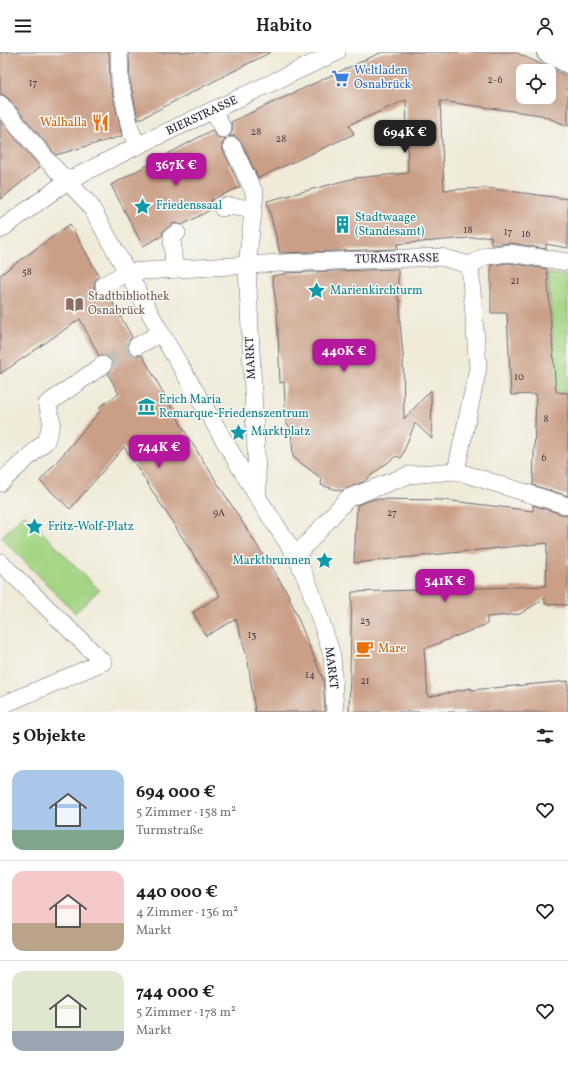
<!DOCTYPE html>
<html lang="de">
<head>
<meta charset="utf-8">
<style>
  :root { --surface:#fff; --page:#f6f6f6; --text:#202124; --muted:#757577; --line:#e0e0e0; --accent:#b5179e }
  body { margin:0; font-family:Vollkorn,serif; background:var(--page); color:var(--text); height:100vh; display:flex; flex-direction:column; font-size:15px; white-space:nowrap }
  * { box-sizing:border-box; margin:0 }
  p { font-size:13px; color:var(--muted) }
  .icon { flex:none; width:22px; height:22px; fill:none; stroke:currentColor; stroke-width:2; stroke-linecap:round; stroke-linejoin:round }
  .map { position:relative; height:660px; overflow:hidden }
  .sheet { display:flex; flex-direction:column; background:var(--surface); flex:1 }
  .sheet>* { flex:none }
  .buttons { position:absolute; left:516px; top:12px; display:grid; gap:8px }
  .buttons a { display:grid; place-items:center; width:40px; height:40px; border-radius:8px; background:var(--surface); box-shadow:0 4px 16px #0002; font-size:20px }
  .price { position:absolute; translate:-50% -34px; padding:0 9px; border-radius:8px; background:var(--accent); color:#fff; font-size:13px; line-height:26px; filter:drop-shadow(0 1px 2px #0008) }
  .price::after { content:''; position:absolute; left:50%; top:24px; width:12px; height:9px; margin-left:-6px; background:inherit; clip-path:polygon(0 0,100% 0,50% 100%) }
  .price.selected { background:#222; color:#fff }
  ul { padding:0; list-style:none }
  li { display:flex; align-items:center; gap:12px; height:100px; padding:0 12px }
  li+li { border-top:1px solid var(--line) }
  li span { display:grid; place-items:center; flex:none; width:112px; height:80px; border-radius:12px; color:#555 }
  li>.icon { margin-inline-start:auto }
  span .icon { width:48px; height:48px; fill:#fffc; stroke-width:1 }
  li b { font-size:17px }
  h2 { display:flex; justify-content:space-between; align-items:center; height:48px; padding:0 12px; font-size:17px }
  header { display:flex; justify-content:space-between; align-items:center; height:52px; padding:0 12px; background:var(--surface); font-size:18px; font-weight:600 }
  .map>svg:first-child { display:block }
  .green { fill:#a4d584; stroke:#637c60 }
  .building { fill:#ca9f86; fill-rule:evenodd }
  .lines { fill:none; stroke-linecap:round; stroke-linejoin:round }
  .pedestrian-tunnel { stroke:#c7c3b9; stroke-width:17; stroke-dasharray:17 8; stroke-linecap:butt }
  .pedestrian-casing { stroke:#6a6872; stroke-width:18 }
  .minor-casing { stroke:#6a6872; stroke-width:24 }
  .pedestrian { stroke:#fff; stroke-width:17 }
  .minor { stroke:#fff; stroke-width:22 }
  .labels { text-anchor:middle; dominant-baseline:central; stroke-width:3; stroke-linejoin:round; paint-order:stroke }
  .number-label { font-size:10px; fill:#4c414e }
  .shop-label { font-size:12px; fill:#366cbe; stroke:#f6f6f2; text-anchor:start }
  .street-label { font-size:12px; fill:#22223b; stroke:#f6f6f2 }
  .food-label { font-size:12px; fill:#c56008; stroke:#f6f6f2; text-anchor:end }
  .culture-label { font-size:12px; fill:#0d838f; stroke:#f6f6f2; text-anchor:start }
  .education-label { font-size:12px; fill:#785e54; stroke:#f6f6f2; text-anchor:start }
</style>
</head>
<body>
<header><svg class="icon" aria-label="menu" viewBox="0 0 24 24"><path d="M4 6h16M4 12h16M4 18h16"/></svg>Habito<svg class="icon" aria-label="person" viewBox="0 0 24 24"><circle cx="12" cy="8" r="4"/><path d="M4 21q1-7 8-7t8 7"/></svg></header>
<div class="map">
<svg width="568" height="660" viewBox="0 0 568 660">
  <rect width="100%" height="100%" fill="#f6f6f2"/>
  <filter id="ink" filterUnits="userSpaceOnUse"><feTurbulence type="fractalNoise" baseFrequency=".025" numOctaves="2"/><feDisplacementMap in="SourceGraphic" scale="8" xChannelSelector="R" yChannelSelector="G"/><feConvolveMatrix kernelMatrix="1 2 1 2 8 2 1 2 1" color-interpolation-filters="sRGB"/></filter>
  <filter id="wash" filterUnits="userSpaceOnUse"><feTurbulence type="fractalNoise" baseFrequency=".012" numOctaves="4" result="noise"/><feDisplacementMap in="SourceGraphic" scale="16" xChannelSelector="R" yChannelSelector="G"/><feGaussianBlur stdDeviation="0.9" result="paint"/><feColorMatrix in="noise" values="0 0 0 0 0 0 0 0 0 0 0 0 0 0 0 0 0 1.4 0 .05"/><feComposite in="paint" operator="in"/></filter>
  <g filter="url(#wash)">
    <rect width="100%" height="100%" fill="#f0ebd8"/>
    <!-- green -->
    <g class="green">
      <polygon points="548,221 568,224 568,341 556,340"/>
      <polygon points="24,462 99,538 75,561 1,485"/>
    </g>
    <g id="blocks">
      <!-- building -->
      <g class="building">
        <polygon points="0,0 109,0 110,32 122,84 56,103 8,46 4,43 0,42"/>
        <polygon points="129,0 271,0 138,68 130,29"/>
        <path d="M382,0H515L568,25V74L541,63L440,49L444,138L487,136L568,147V196L546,192V197L511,191L491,193V184L397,192L398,197L280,201L267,149L355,126L408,121L406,48L349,73L354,82L258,126L241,89L237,86L233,84L229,85L233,78L231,70ZM523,19H549V45H523Z"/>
        <polygon points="0,68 40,115 0,148"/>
        <polygon points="212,78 218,86 226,86 222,93 223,98 240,135 211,148 212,157 182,173 177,171 172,172 163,179 162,184 143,194 111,133"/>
        <polygon points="70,172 99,224 95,228 94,233 95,238 99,242 104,243 108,242 132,285 129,288 127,293 128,299 132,303 136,304 142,303 190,388 288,542 323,627 325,660 255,660 248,609 236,567 206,584 193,560 220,544 124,395 70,457 40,429 101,358 99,355 119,342 108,322 112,317 113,313 111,308 107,304 99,304 80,267 0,322 0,223"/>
        <polygon points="509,211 547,217 556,340 568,341 568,444 533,433 536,342 511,343 507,261 491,261 491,213"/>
        <polygon points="398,217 398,248 400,248 400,272 403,301 404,367 431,338 432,387 415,371 401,406 396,404 363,430 341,439 321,433 322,427 293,405 291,376 286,372 284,330 280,331 277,258 272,224 285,222 285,221"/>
        <polygon points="375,447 444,448 533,459 533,453 568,464 568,553 545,552 545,546 520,562 487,565 487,572 424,597 428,645 471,636 471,638 568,629 568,660 349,660 352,540 546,534 547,491 354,511 357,453"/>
      </g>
    </g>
  </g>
  <g filter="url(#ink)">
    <use href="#blocks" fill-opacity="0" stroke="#6a6872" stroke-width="1"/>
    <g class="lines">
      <!-- pedestrian-tunnel -->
      <polyline class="pedestrian-tunnel" points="103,313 137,294"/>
      <defs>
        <g id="pedestrian">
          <polyline points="119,0 120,30 130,76 137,94"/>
          <polyline points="0,52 48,109 90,153 161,281 258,446 296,504 310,536 332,603 335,660"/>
          <polyline points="213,58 223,77"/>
          <polyline points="232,94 255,142 247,214 258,442"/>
          <polyline points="222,156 226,154 253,157"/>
          <polyline points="0,178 67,129 137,94 337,0"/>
          <polyline points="174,217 172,184 177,181"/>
          <polyline points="104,233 127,220 281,211 441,205 470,213 486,204 509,201 568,210"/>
          <polyline points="137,294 161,281"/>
          <polyline points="456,419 478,316 470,213"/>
          <polyline points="0,431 46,389 52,371 47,352 103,313"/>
          <polyline points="296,504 348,446 409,423 456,419 568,454"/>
          <polyline points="0,510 103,610 0,654"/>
        </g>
        <polyline id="minor" points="548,0 568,10"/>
      </defs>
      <!-- pedestrian casing -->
      <use href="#pedestrian" class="pedestrian-casing"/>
      <!-- minor casing -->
      <use href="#minor" class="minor-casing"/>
      <!-- pedestrian -->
      <use href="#pedestrian" class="pedestrian"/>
      <!-- minor -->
      <use href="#minor" class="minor"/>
    </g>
  </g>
  <!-- icons -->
  <defs>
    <symbol id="supermarket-bare" viewBox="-9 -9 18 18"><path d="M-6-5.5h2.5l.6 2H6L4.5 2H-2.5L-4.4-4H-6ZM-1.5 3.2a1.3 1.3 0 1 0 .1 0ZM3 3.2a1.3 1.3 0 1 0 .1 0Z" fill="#3f7fe0" stroke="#f6f6f2" stroke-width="2.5" paint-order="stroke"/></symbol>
    <symbol id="restaurant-bare" viewBox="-9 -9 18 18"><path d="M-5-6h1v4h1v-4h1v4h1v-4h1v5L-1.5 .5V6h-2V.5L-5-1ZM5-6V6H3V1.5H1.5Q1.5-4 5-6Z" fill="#e8710a" stroke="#f6f6f2" stroke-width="2.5" paint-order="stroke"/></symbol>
    <symbol id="sight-bare" viewBox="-9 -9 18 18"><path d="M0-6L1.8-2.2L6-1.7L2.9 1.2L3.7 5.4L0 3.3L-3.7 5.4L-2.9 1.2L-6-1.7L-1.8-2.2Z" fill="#0f9aa8" stroke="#f6f6f2" stroke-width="2.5" paint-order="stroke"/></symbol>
    <symbol id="building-bare" viewBox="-9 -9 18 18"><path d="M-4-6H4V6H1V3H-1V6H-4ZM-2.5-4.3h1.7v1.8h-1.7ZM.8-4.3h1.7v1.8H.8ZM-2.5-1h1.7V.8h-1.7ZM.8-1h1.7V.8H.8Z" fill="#0f9aa8" stroke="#f6f6f2" stroke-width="2.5" paint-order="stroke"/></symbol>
    <symbol id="library-bare" viewBox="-9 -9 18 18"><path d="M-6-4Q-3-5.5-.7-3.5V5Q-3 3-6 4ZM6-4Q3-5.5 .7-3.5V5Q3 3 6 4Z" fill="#8d6e63" stroke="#f6f6f2" stroke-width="2.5" paint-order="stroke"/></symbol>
    <symbol id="museum-bare" viewBox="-9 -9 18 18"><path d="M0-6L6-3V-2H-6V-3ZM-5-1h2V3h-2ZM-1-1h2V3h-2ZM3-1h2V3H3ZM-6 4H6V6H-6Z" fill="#0f9aa8" stroke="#f6f6f2" stroke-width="2.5" paint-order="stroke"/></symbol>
    <symbol id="cafe-bare" viewBox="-9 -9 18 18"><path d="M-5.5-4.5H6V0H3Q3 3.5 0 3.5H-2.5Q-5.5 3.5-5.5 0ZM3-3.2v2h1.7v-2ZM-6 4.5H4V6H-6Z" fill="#e8710a" stroke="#f6f6f2" stroke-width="2.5" paint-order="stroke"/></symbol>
  </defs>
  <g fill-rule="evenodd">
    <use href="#supermarket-bare" x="328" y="14" width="25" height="25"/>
    <use href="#restaurant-bare" x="88" y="58" width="25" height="25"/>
    <use href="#sight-bare" x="130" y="142" width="25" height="25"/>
    <use href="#building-bare" x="330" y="160" width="25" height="25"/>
    <use href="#sight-bare" x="304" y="226" width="25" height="25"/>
    <use href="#library-bare" x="62" y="240" width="25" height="25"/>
    <use href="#museum-bare" x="134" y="342" width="25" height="25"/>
    <use href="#sight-bare" x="226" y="368" width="25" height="25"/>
    <use href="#sight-bare" x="22" y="462" width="25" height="25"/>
    <use href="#sight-bare" x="312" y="496" width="25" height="25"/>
    <use href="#cafe-bare" x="352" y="584" width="25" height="25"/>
  </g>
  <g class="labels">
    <!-- number labels -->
    <g class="number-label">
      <text x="495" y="28">2-6</text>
      <text x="33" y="31">17</text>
      <text x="256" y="80">28</text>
      <text x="281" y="87">28</text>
      <text x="468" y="178">18</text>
      <text x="508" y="180">17</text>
      <text x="526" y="182">16</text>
      <text x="27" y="220">58</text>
      <text x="515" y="229">21</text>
      <text x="519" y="325">10</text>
      <text x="546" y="367">8</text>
      <text x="544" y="406">6</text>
      <text x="219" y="461">9A</text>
      <text x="392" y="461">27</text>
      <text x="365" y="569">23</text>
      <text x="252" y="583">13</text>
      <text x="310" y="623">14</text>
      <text x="365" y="629">21</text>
    </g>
    <!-- shop labels -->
    <g class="shop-label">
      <text x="354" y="19">Weltladen<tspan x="354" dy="14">Osnabrück</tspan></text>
    </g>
    <!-- street labels -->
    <g class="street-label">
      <text transform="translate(202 64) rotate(-25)">BIERSTRASSE</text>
      <text transform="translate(397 207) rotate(-1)">TURMSTRASSE</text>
      <text transform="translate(251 306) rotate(-93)">MARKT</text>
      <text transform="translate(331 616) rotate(83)">MARKT</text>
    </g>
    <!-- food labels -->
    <g class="food-label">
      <text x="87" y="71">Walhalla</text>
      <text x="378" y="597" text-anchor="start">Mare</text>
    </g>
    <!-- culture labels -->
    <g class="culture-label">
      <text x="156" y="154">Friedenssaal</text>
      <text x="355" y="166">Stadtwaage<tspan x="355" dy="14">(Standesamt)</tspan></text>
      <text x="330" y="239">Marienkirchturm</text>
      <text x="159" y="348">Erich Maria<tspan x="159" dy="14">Remarque-Friedenszentrum</tspan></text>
      <text x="251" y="380">Marktplatz</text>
      <text x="48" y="475">Fritz-Wolf-Platz</text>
      <text x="311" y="509" text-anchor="end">Marktbrunnen</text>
    </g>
    <!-- education labels -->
    <g class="education-label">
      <text x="88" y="245">Stadtbibliothek<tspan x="88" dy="14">Osnabrück</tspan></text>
    </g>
  </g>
</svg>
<div class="buttons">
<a><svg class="icon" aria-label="locate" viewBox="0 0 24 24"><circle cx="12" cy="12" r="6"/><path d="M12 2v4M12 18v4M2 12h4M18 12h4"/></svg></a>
</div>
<b class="price selected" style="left:405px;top:102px">694K €</b>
<b class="price" style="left:176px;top:135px">367K €</b>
<b class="price" style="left:344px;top:321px">440K €</b>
<b class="price" style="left:159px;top:417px">744K €</b>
<b class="price" style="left:445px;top:551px">341K €</b>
</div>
<section class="sheet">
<h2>5 Objekte<svg class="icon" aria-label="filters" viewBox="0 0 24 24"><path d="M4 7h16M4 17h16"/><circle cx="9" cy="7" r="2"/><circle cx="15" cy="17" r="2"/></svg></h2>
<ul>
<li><span style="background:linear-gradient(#a9c7e8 75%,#7fa58c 0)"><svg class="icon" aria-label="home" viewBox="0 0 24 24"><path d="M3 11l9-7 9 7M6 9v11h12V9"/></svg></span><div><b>694 000 €</b><p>5 Zimmer · 158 m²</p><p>Turmstraße</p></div><svg class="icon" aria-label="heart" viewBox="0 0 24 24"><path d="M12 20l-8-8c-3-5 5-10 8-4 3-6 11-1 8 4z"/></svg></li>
<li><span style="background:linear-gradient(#f6c9c9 65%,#b9a48a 0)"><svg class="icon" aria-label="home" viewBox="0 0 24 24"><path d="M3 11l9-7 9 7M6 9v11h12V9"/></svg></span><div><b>440 000 €</b><p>4 Zimmer · 136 m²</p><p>Markt</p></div><svg class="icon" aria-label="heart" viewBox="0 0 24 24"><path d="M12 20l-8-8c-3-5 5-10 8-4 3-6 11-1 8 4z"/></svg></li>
<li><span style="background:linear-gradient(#dfe7d0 75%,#9aa5b1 0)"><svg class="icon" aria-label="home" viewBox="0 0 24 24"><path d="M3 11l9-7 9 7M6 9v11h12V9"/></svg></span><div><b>744 000 €</b><p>5 Zimmer · 178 m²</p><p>Markt</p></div><svg class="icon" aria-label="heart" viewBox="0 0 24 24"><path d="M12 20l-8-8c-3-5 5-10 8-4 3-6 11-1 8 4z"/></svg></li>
</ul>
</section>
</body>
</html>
